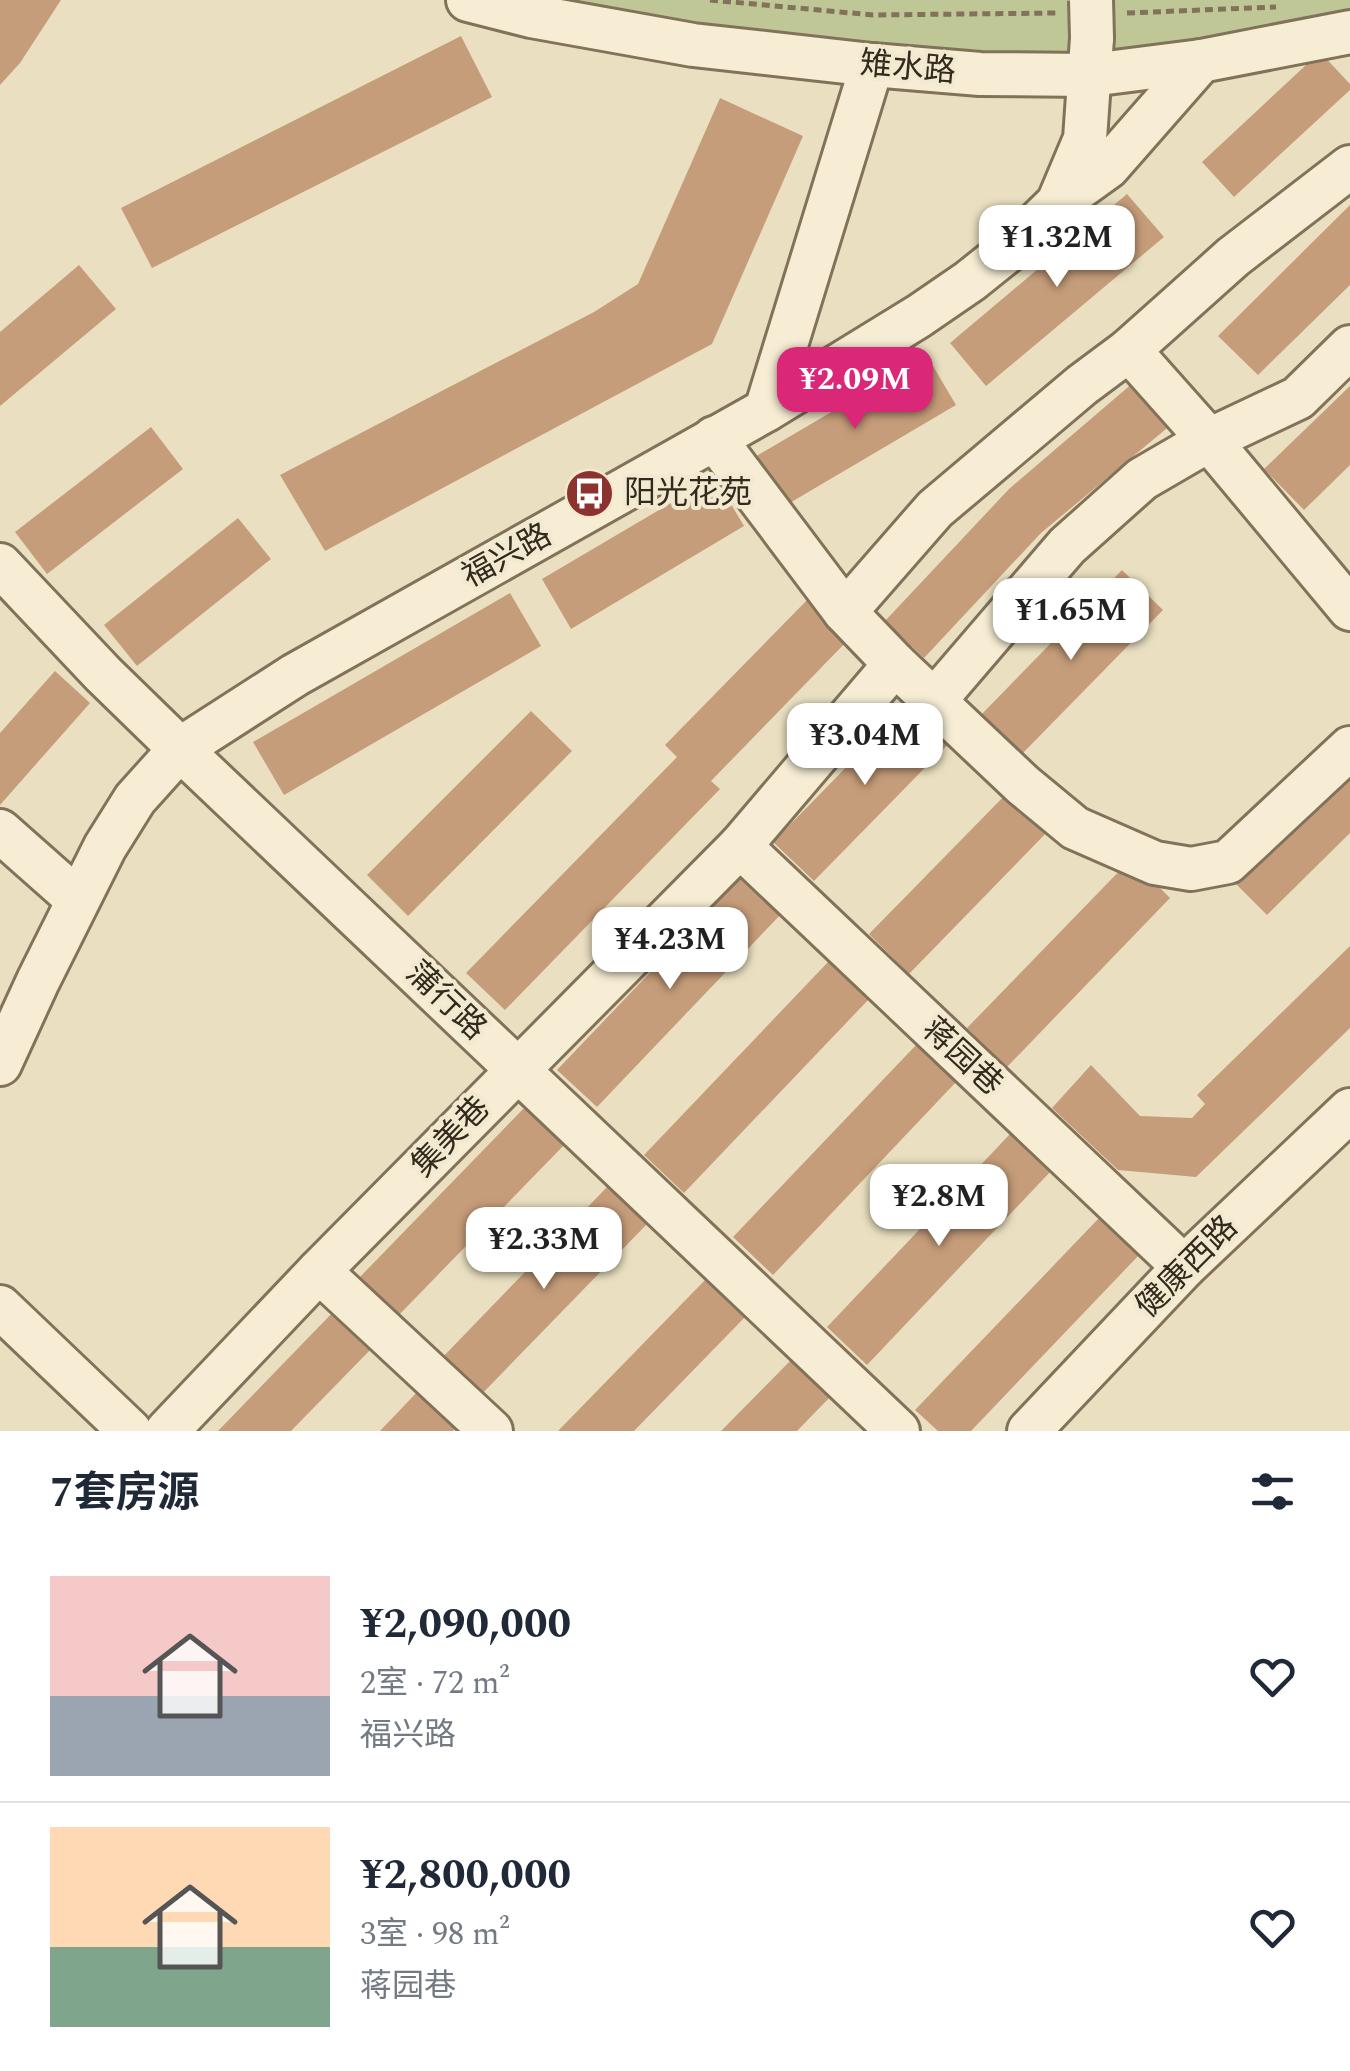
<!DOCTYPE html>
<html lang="zh">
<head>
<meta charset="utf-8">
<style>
  :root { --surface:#fff; --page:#f6f6f7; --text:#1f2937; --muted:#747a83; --line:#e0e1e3; --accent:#db2777 }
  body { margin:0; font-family:Spectral,"Noto Sans SC",serif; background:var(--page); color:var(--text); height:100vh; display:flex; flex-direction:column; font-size:38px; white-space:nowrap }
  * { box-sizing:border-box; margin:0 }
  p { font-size:32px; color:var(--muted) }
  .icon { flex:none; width:55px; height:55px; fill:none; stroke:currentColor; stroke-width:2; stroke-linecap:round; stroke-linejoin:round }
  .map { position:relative; height:1431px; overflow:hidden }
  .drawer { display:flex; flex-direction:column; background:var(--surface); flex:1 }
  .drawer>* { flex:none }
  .price { position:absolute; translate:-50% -85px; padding:0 22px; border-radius:20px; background:#fff; color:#222; font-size:32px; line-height:65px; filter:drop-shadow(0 2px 5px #0008) }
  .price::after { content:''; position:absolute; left:50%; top:60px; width:30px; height:22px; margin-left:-15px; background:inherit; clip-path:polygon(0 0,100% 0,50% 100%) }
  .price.current { background:var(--accent); color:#fff }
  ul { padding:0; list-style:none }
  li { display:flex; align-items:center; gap:30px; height:250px; padding:0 50px }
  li+li { border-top:2px solid var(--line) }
  li span { display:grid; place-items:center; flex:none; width:280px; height:200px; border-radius:0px; color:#555 }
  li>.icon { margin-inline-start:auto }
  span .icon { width:120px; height:120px; fill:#fffc; stroke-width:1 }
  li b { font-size:42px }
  h2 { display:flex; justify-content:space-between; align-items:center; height:120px; padding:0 50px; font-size:42px }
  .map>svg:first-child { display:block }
  .green { fill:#bfc796 }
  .building { fill:#c69d7a }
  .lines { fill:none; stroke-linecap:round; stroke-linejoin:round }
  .minor-casing { stroke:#82725a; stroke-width:48 }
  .path { stroke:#82725a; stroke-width:5; stroke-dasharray:8 5; stroke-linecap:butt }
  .minor { stroke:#f6edd4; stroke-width:42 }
  .minor-bridge-casing { stroke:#82725a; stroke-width:48; stroke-linecap:butt }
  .minor-bridge { stroke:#f6edd4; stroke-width:42 }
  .labels { text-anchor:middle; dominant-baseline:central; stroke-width:8; stroke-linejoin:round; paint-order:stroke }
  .street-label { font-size:32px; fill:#33291d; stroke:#f2ead0 }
  .poi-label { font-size:32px; fill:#33291d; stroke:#f2ead0; text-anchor:start }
</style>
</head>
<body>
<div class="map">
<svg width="1350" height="1431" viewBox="0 0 1350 1431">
  <rect width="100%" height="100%" fill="#eae0c1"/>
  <!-- green -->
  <polygon class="green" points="570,0 1350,0 1350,18 1136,56 1018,53 822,45 617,12"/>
  <!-- building -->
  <g class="building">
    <polygon points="0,0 61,0 20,63 0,85"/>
    <polygon points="461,36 492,97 152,268 121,208"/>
    <polygon points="1320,52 1350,84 1350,90 1234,197 1202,162"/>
    <polygon points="720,98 803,136 712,344 325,551 280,475 594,312 638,284"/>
    <polygon points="1127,194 1164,237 986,386 950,343"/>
    <polygon points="1350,205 1350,285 1258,375 1218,336"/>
    <polygon points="79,265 116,309 0,406 0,332"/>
    <polygon points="927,356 956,405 783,507 753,458"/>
    <polygon points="1134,382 1172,424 1041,533 924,658 885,621 1009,489"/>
    <polygon points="1350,386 1350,465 1304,510 1264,469"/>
    <polygon points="151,427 183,469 47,574 15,532"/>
    <polygon points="715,477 744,526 571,629 542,579"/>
    <polygon points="238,518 271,559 137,666 104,625"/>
    <polygon points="1122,570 1163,610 1020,756 979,717"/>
    <polygon points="510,593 541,646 284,795 253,742"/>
    <polygon points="810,597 851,637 711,781 720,789 505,1010 466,973 677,757 665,745"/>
    <polygon points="55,671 90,703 0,805 0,733"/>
    <polygon points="916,696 957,735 814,881 773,842"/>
    <polygon points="531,711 572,751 408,916 367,875"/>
    <polygon points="1350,757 1350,833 1267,915 1228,876"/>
    <polygon points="1012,788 1052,827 909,974 869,934"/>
    <polygon points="1131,859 1170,898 1007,1067 967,1028"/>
    <polygon points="742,876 782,913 597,1107 557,1070"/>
    <polygon points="1350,946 1350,1028 1196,1177 1118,1170 1052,1108 1091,1065 1140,1116 1192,1118 1205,1104 1197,1095"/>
    <polygon points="829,961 869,999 684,1193 644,1155"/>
    <polygon points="918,1043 957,1081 773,1275 733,1237"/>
    <polygon points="527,1105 566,1143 396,1318 357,1280"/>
    <polygon points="1011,1133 1051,1171 867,1365 827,1327"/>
    <polygon points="609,1185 648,1223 478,1398 439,1361"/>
    <polygon points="1100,1217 1140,1254 971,1431 938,1431 915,1410"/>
    <polygon points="708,1277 747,1315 634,1431 558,1431"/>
    <polygon points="337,1308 375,1345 291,1431 218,1431"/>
    <polygon points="794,1357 833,1394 797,1431 721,1431"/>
    <polygon points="420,1389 458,1426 453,1431 380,1431"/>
  </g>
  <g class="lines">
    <defs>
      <g id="minor">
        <polyline points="468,0 531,16 693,45 872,65 980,74 1091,75 1201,61 1350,32"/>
        <polyline points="1058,203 1108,167 1201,61"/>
        <polyline points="1129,350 1209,440 1350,609"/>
        <polyline points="766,410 872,65"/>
        <polyline points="714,438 845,612 895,664 1023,785 1075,828 1155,863 1191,869 1228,862 1350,748"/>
        <polyline points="0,565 103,674 180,749 898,1431"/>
        <polyline points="845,612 935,509 1082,385 1129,350 1233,257 1350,167"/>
        <polyline points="934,701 1067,546 1142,479 1209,440 1298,398 1350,347"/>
        <polyline points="0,831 78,900"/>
        <polyline points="740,846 1184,1267"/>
        <polyline points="0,1064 38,981 105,847 135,799 180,749 295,675 766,410 919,316 970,281 1015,245 1058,203 1085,139 1092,38"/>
        <polyline points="319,1271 491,1431"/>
        <polyline points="0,1307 130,1431"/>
        <polyline points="167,1431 319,1271 740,846 895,664"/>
        <polyline points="1029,1431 1184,1267 1350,1110"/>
      </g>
    </defs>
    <!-- minor casing -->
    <use href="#minor" class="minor-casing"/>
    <!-- path -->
    <g class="path">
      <polyline points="710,0 873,15 1056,13"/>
      <polyline points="1127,13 1276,7"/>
    </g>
    <!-- minor -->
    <use href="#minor" class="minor"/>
    <defs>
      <polyline id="minor-bridge" points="1091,0 1092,38"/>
    </defs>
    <!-- minor-bridge casing -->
    <use href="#minor-bridge" class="minor-bridge-casing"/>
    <!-- minor-bridge -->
    <use href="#minor-bridge" class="minor-bridge"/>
  </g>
  <!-- icons -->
  <defs>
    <symbol id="bus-disc" viewBox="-11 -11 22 22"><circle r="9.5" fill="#8d332f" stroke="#f2ead0"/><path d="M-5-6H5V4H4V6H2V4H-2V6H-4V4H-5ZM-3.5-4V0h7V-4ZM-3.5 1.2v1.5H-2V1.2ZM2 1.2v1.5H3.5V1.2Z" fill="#fff"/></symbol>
  </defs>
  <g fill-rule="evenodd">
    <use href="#bus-disc" x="562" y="466" width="55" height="55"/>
  </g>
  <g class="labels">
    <!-- street labels -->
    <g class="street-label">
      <text transform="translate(908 68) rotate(5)">雉水路</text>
      <text transform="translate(507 556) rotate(-29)">福兴路</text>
      <text transform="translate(446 1001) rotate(44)">蒲行路</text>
      <text transform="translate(962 1057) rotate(43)">蒋园巷</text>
      <text transform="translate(451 1137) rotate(-46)">集美巷</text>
      <text transform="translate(1187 1267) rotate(-45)">健康西路</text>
    </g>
    <!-- poi labels -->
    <g class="poi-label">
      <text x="624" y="493">阳光花苑</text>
    </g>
  </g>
</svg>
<b class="price" style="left:1057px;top:290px">¥1.32M</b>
<b class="price current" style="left:855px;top:432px">¥2.09M</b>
<b class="price" style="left:1071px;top:663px">¥1.65M</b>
<b class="price" style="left:865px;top:788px">¥3.04M</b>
<b class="price" style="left:670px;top:992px">¥4.23M</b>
<b class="price" style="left:939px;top:1249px">¥2.8M</b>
<b class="price" style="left:544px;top:1292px">¥2.33M</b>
</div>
<section class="drawer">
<h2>7套房源<svg class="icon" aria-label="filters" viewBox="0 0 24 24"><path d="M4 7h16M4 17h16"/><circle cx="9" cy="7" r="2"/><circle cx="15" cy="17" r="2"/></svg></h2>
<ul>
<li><span style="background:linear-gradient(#f6c9c9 60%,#9aa5b1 0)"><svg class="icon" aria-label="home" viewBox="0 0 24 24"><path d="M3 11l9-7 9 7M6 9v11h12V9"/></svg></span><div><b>¥2,090,000</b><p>2室 · 72 m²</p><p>福兴路</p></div><svg class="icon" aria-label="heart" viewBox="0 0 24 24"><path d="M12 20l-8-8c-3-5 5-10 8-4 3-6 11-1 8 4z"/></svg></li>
<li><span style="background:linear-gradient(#ffd9b3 60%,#7fa58c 0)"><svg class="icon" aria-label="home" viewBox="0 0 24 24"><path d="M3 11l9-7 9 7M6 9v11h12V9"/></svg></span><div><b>¥2,800,000</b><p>3室 · 98 m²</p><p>蒋园巷</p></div><svg class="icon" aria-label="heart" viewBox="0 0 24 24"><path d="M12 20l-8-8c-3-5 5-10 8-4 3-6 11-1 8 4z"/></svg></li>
</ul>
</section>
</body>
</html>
